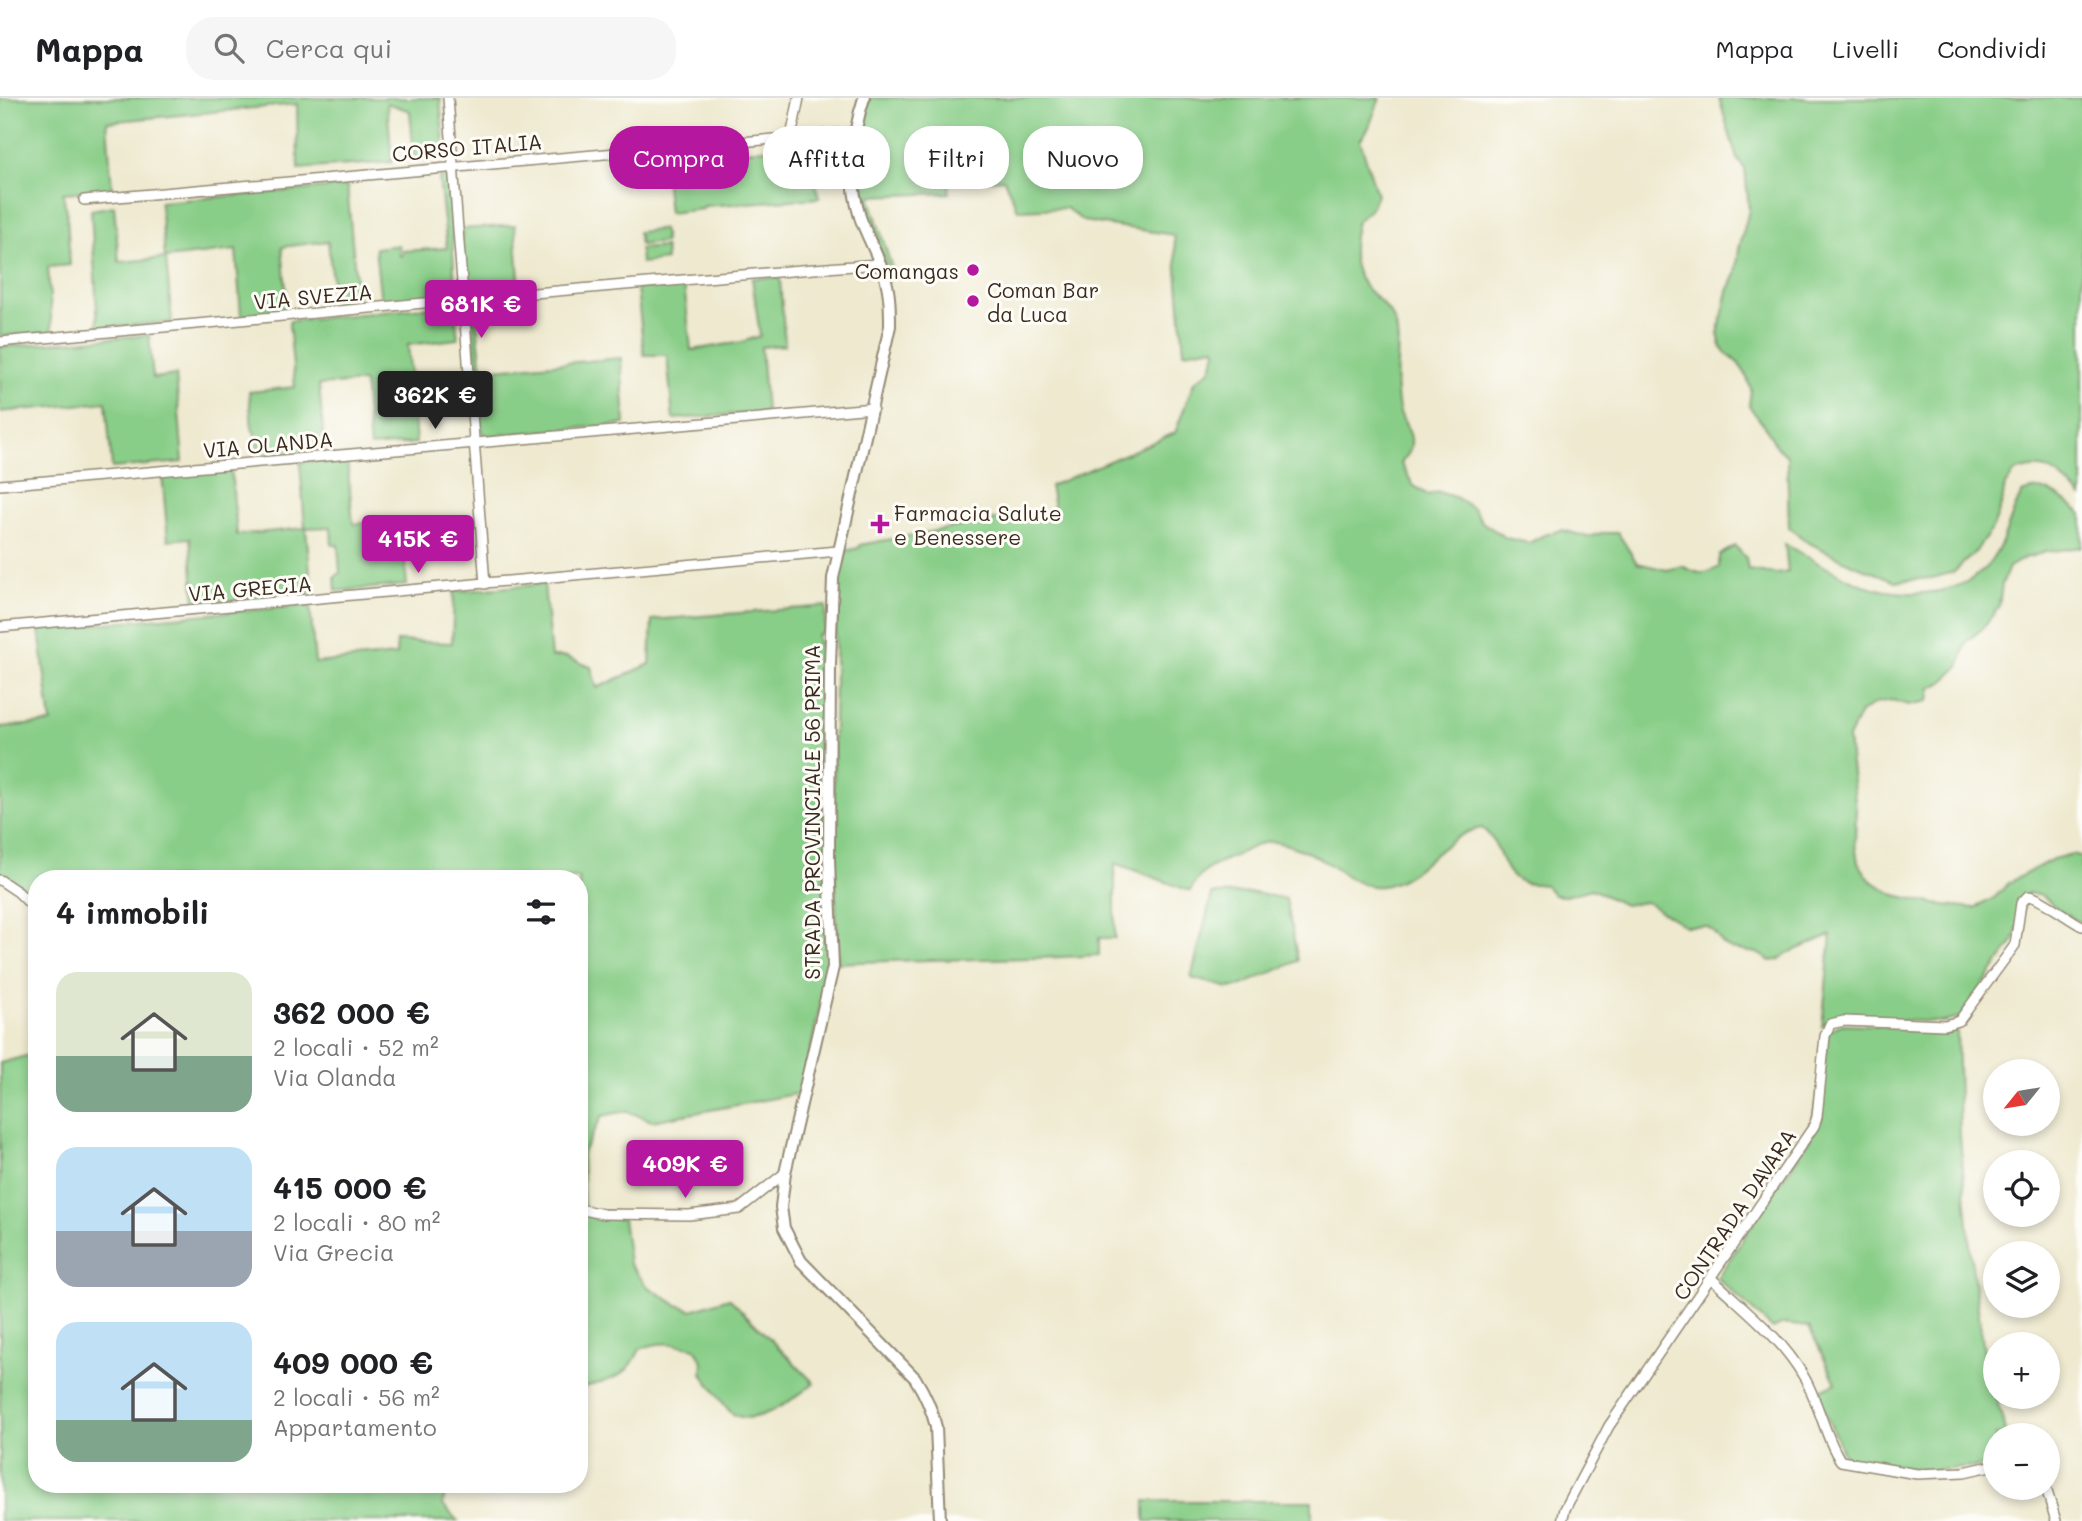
<!DOCTYPE html>
<html lang="it">
<head>
<meta charset="utf-8">
<style>
  :root { --surface:#fff; --page:#f6f6f6; --text:#202124; --muted:#757577; --line:#e0e0e0; --accent:#b5179e }
  body { margin:0; font-family:Mali,sans-serif; background:var(--page); color:var(--text); height:100vh; display:flex; flex-direction:column; font-size:26px; white-space:nowrap }
  * { box-sizing:border-box; margin:0 }
  p { font-size:23px; color:var(--muted) }
  .icon { flex:none; width:38px; height:38px; fill:none; stroke:currentColor; stroke-width:2; stroke-linecap:round; stroke-linejoin:round }
  .map { position:relative; flex:1; overflow:hidden }
  .details { position:absolute; left:28px; top:772px; width:560px; height:623px; display:flex; flex-direction:column; background:var(--surface); border-radius:28px; box-shadow:0 4px 10px #0003 }
  .details>* { flex:none }
  .banner { position:absolute; left:609px; top:28px; width:665px; height:63px; display:flex; gap:14px }
  .needle { width:46px; rotate:240deg }
  .controls { position:absolute; left:1983px; top:961px; display:grid; gap:14px }
  .controls a { display:grid; place-items:center; width:77px; height:77px; border-radius:50%; background:var(--surface); box-shadow:0 4px 10px #0003; font-size:35px }
  .price { position:absolute; translate:-50% -60px; padding:0 16px; border-radius:7px; background:var(--accent); color:#fff; font-size:23px; line-height:46px; filter:drop-shadow(0 2px 4px #0008) }
  .price::after { content:''; position:absolute; left:50%; top:42px; width:21px; height:16px; margin-left:-10px; background:inherit; clip-path:polygon(0 0,100% 0,50% 100%) }
  .price.selected { background:#222; color:#fff }
  ul { padding:0; list-style:none }
  li { display:flex; align-items:center; gap:21px; height:175px; padding:0 28px }
  li span { display:grid; place-items:center; flex:none; width:196px; height:140px; border-radius:21px; color:#555 }
  li>.icon { margin-inline-start:auto }
  span .icon { width:84px; height:84px; fill:#fffc; stroke-width:1 }
  li b { font-size:30px }
  h2 { display:flex; justify-content:space-between; align-items:center; height:84px; padding:0 28px; font-size:30px }
  .pill { padding:0 24px; border-radius:28px; background:var(--surface); box-shadow:0 4px 10px #0003; font-size:24px; line-height:63px }
  .pill.selected { background:var(--accent); color:#fff }
  header { display:flex; align-items:center; gap:42px; box-sizing:border-box; height:98px; padding:0 35px; background:var(--surface); border-bottom:2px solid var(--line) }
  header strong { font-size:33px }
  nav { display:flex; gap:38px; margin-inline-start:auto; font-size:24px }
  .search { width:490px; height:63px; background:var(--page); display:flex; align-items:center; gap:18px; box-sizing:border-box; padding:0 24px; border-radius:28px; color:var(--muted); font-size:26px }
  .map>svg:first-child { display:block }
  .green { fill:#89ce88; stroke:#627c53; stroke-width:2 }
  .lines { fill:none; stroke-linecap:round; stroke-linejoin:round }
  .minor-casing { stroke:#948a76; stroke-width:12 }
  .tertiary-casing { stroke:#948a76; stroke-width:14 }
  .minor { stroke:#fff; stroke-width:9 }
  .tertiary { stroke:#fff; stroke-width:10 }
  .poi-dot { fill:#b5179e; stroke:#fdfcf7; stroke-width:2.5 }
  .labels { text-anchor:middle; dominant-baseline:central; stroke-width:6; stroke-linejoin:round; paint-order:stroke }
  .street-label { font-size:21px; fill:#3b2a1e; stroke:#fdfcf7 }
  .poi-label { font-size:21px; fill:#3b2a1e; stroke:#fdfcf7; text-anchor:start }
</style>
</head>
<body>
<header>
<strong>Mappa</strong>
<div class="search"><svg class="icon" aria-label="search" viewBox="0 0 24 24"><circle cx="10" cy="10" r="6"/><path d="M15 15l6 6"/></svg>Cerca qui</div>
<nav><a>Mappa</a><a>Livelli</a><a>Condividi</a></nav>
</header>
<div class="map">
<svg width="2082" height="1423" viewBox="0 0 2082 1423">
  <rect width="100%" height="100%" fill="#fdfcf7"/>
  <filter id="ink" filterUnits="userSpaceOnUse"><feTurbulence type="fractalNoise" baseFrequency=".0143" numOctaves="2"/><feDisplacementMap in="SourceGraphic" scale="14" xChannelSelector="R" yChannelSelector="G"/><feConvolveMatrix kernelMatrix="1 2 1 2 8 2 1 2 1" color-interpolation-filters="sRGB"/></filter>
  <filter id="wash" filterUnits="userSpaceOnUse"><feTurbulence type="fractalNoise" baseFrequency=".00686" numOctaves="4" result="noise"/><feDisplacementMap in="SourceGraphic" scale="28" xChannelSelector="R" yChannelSelector="G"/><feGaussianBlur stdDeviation="1.57" result="paint"/><feColorMatrix in="noise" values="0 0 0 0 0 0 0 0 0 0 0 0 0 0 0 0 0 1.4 0 .05"/><feComposite in="paint" operator="in"/></filter>
  <g filter="url(#wash)">
    <rect width="100%" height="100%" fill="#eee9cf"/>
    <!-- green -->
    <g class="green">
      <polygon points="0,0 440,0 445,59 414,61 410,13 387,5 392,64 298,71 297,6 107,24 112,91 63,95 67,117 70,167 48,169 52,234 0,238"/>
      <path d="M870,0H1380L1368,31L1360,42L1377,97L1370,112L1357,123C1351,148 1349,173 1369,193C1378,201 1389,211 1394,222C1402,241 1394,272 1397,296C1398,303 1398,311 1401,317C1404,325 1410,332 1411,341C1412,352 1408,357 1401,365L1413,387L1428,397L1439,394L1457,400L1474,411L1482,424L1506,440L1529,445L1544,437L1562,432L1588,439L1602,435H1618L1637,465L1667,472L1682,468C1697,476 1704,478 1719,469V457L1735,448L1746,460L1748,472L1777,476L1788,474L1785,446C1808,460 1832,473 1856,484C1897,501 1962,502 1991,463C2006,443 2010,417 2022,395C2048,384 2062,401 2082,416V449L2046,454L2025,460L2009,469L2002,486L1999,508L1982,531L1967,543L1959,569L1943,584L1931,590L1929,603L1908,607L1892,602L1876,605L1860,615L1848,640L1856,711L1855,746L1858,764L1870,782L1895,797L1935,806L1975,810L1994,800L2010,784L2053,761L2072,756L2082,759V825L2063,815L2042,798L2028,795L2013,845L1959,920L1944,924L1832,920L1822,928L1831,837L1788,855L1779,862L1770,863L1757,855L1731,851L1723,846L1713,833L1706,828H1685L1646,804L1624,807L1592,791L1565,798L1554,797L1545,787C1538,785 1528,787 1522,784C1498,775 1504,747 1482,730C1443,735 1419,784 1381,788C1359,791 1342,774 1324,763C1314,756 1286,745 1274,744C1262,742 1246,753 1234,758C1214,766 1200,773 1190,793L1115,765V840H1099V857C1012,863 925,860 838,865C834,772 832,679 835,586C836,542 833,496 844,453L859,450L860,447L1037,414H1055L1050,388L1175,335L1194,284L1210,272L1216,254L1215,249L1184,254L1174,137L1083,123L1066,110L1018,112L1004,81L950,84L949,95L869,98L893,173L890,174C862,115 847,65 870,0Z"/>
      <path d="M1719,0H2082V399C2058,377 2049,362 2015,374L2005,387L2002,405L1993,429L1976,453L1954,474L1932,480L1896,483L1852,466L1807,444L1789,429L1787,358L1776,348L1768,333L1749,308L1751,291L1745,275L1738,265L1725,254L1721,248L1718,236L1728,193L1736,176L1739,151L1749,112L1745,71L1737,61Z"/>
      <polygon points="804,47 812,68 819,100 704,108 703,111 669,115 663,61"/>
      <polygon points="439,79 450,80 455,197 381,204 375,150 399,147 400,158 403,157 403,153 447,150"/>
      <polygon points="347,88 358,207 335,209 328,143 282,149 288,213 241,218 236,152 166,160 172,224 98,230 91,112 114,108 119,164 165,160 160,104"/>
      <polygon points="515,127 520,194 473,199 467,195 461,145 463,131"/>
      <polygon points="663,131 665,144 640,147 638,134"/>
      <polygon points="665,149 666,162 641,165 640,151"/>
      <polygon points="752,180 779,180 780,182 785,247 761,249 766,314 673,321 667,257 644,257 637,190 684,186 691,252 742,244 760,238"/>
      <polygon points="454,207 458,241 408,247 416,345 370,349 364,284 319,287 325,353 259,359 256,338 252,330 249,294 295,289 289,226 290,223"/>
      <polygon points="471,207 475,207 482,272 621,260 625,326 486,338 482,335"/>
      <polygon points="149,237 153,280 176,277 183,364 112,370 106,304 0,314 0,249"/>
      <polygon points="347,360 353,426 401,422 407,487 336,493 335,479 340,475 338,447 332,447 331,429 306,430 312,495 195,506 190,440 168,442 162,376 231,371 237,437 305,430 300,364"/>
      <polygon points="544,486 551,559 566,559 591,569 597,590 650,566 652,522 826,508 825,534 817,537 818,544 824,550 829,869 801,995 652,1023 627,1013 602,1018 582,1056 584,1109 579,1108 579,780 37,780 37,806 0,775 0,629 51,625 39,531 310,507 315,565 396,557 397,543 452,545 454,494"/>
      <polygon points="1256,795 1286,801 1298,863 1240,888 1229,890 1191,880 1212,796"/>
      <polygon points="1843,926 1943,930 1952,931 1957,934 1960,1039 1971,1160 1985,1261 2007,1337 1995,1337 1995,1365 1978,1369 1921,1373 1845,1360 1816,1294 1836,1285 1809,1229 1783,1226 1773,1231 1717,1180 1810,1040 1827,938 1830,931"/>
      <polygon points="37,955 37,1386 449,1386 442,1406 458,1423 0,1423 0,965"/>
      <path d="M579,1116L623,1121L629,1165L647,1188L677,1207L692,1212L729,1200L814,1285C798,1298 754,1332 732,1315C724,1309 710,1285 702,1276L703,1264L695,1250C674,1245 660,1243 640,1251C626,1283 609,1281 579,1291Z"/>
      <rect x="1145" y="1403" width="167" height="20"/>
    </g>
  </g>
  <g filter="url(#ink)">
    <g class="lines">
      <defs>
        <g id="minor">
          <polyline points="448,0 485,486"/>
          <polyline points="791,39 799,0"/>
          <polyline points="84,102 854,34"/>
          <path d="M0,244C293,218 586,188 879,166"/>
          <polyline points="0,387 873,310"/>
          <polyline points="0,529 838,453"/>
          <polyline points="0,782 18,794 37,813"/>
          <polyline points="579,1111 603,1116 689,1117 739,1111 785,1075"/>
          <path d="M1712,1181C1744,1211 1782,1240 1804,1279C1818,1302 1827,1345 1841,1363L1917,1376L1964,1374L1995,1367"/>
          <polyline points="2046,1390 2056,1423"/>
          <path d="M1562,1423L1565,1411L1609,1328L1814,1028L1817,1019L1825,938L1830,926L1844,923L1945,927L1959,923L2015,847L2021,805L2028,798C2039,798 2068,821 2082,828"/>
        </g>
        <path id="tertiary" d="M864,0C852,36 848,82 860,119C867,139 879,159 885,179C890,195 890,212 890,228L833,480L830,566L829,761L833,869L785,1075L781,1109L784,1130L801,1163L915,1280C925,1296 932,1311 936,1329L940,1423"/>
      </defs>
      <!-- minor casing -->
      <use href="#minor" class="minor-casing"/>
      <!-- tertiary casing -->
      <use href="#tertiary" class="tertiary-casing"/>
      <!-- minor -->
      <use href="#minor" class="minor"/>
      <!-- tertiary -->
      <use href="#tertiary" class="tertiary"/>
    </g>
  </g>
  <!-- markers -->
  <g class="poi-dot">
    <circle cx="973" cy="172" r="7"/>
    <circle cx="973" cy="203" r="7"/>
    <path d="M876.5 415.5h7v7h7v7h-7v7h-7v-7h-7v-7h7z"/>
  </g>
  <g class="labels">
    <!-- street labels -->
    <g class="street-label">
      <text transform="translate(467 49) rotate(-5)">CORSO ITALIA</text>
      <text transform="translate(313 198) rotate(-5)">VIA SVEZIA</text>
      <text transform="translate(268 346) rotate(-5)">VIA OLANDA</text>
      <text transform="translate(250 490) rotate(-5)">VIA GRECIA</text>
      <text transform="translate(811 714) rotate(-90)">STRADA PROVINCIALE 56 PRIMA</text>
      <text transform="translate(1734 1116) rotate(-56)">CONTRADA DAVARA</text>
    </g>
    <!-- poi labels -->
    <g class="poi-label">
      <text x="959" y="172" text-anchor="end">Comangas</text>
      <text x="987" y="191">Coman Bar<tspan x="987" dy="24">da Luca</tspan></text>
      <text x="894" y="414">Farmacia Salute<tspan x="894" dy="24">e Benessere</tspan></text>
    </g>
  </g>
</svg>
<div class="controls">
<a><svg class="needle" viewBox="-14 -14 28 28"><path d="M0-13l5 13h-10z" fill="#e53935"/><path d="M0 13l5-13h-10z" fill="#757577"/></svg></a>
<a><svg class="icon" aria-label="locate" viewBox="0 0 24 24"><circle cx="12" cy="12" r="6"/><path d="M12 2v4M12 18v4M2 12h4M18 12h4"/></svg></a>
<a><svg class="icon" aria-label="layers" viewBox="0 0 24 24"><path d="M12 4l9 5-9 5-9-5zM3 14l9 5 9-5"/></svg></a>
<a>+</a>
<a>−</a>
</div>
<b class="price" style="left:481px;top:242px">681K €</b>
<b class="price selected" style="left:435px;top:333px">362K €</b>
<b class="price" style="left:418px;top:477px">415K €</b>
<b class="price" style="left:685px;top:1102px">409K €</b>
<div class="banner">
<a class="pill selected">Compra</a>
<a class="pill">Affitta</a>
<a class="pill">Filtri</a>
<a class="pill">Nuovo</a>
</div>
<section class="details">
<h2>4 immobili<svg class="icon" aria-label="filters" viewBox="0 0 24 24"><path d="M4 7h16M4 17h16"/><circle cx="9" cy="7" r="2"/><circle cx="15" cy="17" r="2"/></svg></h2>
<ul>
<li><span style="background:linear-gradient(#dfe7d0 60%,#7fa58c 0)"><svg class="icon" aria-label="home" viewBox="0 0 24 24"><path d="M3 11l9-7 9 7M6 9v11h12V9"/></svg></span><div><b>362 000 €</b><p>2 locali · 52 m²</p><p>Via Olanda</p></div></li>
<li><span style="background:linear-gradient(#bfe0f5 60%,#9aa5b1 0)"><svg class="icon" aria-label="home" viewBox="0 0 24 24"><path d="M3 11l9-7 9 7M6 9v11h12V9"/></svg></span><div><b>415 000 €</b><p>2 locali · 80 m²</p><p>Via Grecia</p></div></li>
<li><span style="background:linear-gradient(#bfe0f5 70%,#7fa58c 0)"><svg class="icon" aria-label="home" viewBox="0 0 24 24"><path d="M3 11l9-7 9 7M6 9v11h12V9"/></svg></span><div><b>409 000 €</b><p>2 locali · 56 m²</p><p>Appartamento</p></div></li>
</ul>
</section>
</div>
</body>
</html>
